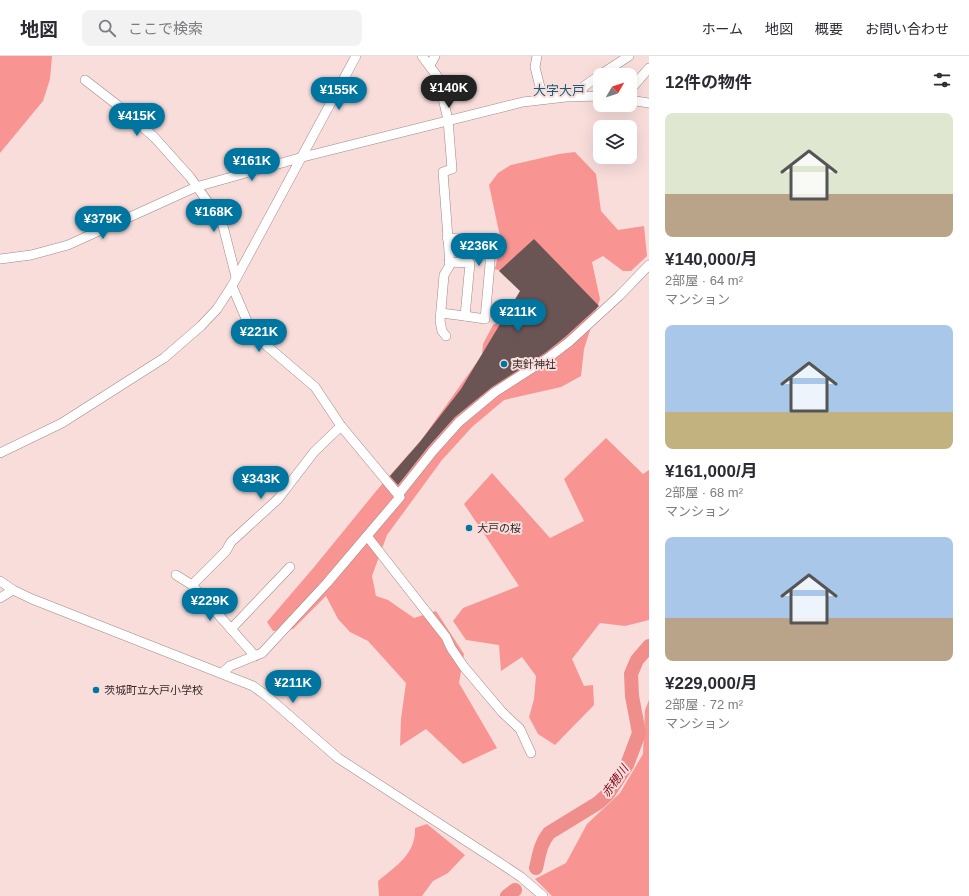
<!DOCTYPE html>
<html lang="ja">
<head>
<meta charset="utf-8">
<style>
  :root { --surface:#fff; --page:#f2f2f3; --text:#2b2b33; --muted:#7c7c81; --line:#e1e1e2; --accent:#00759f }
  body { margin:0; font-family:Arial,"Noto Sans JP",sans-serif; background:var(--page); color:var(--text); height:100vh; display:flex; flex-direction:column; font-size:15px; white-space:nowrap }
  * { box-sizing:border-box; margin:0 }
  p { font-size:13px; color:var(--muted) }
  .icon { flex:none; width:22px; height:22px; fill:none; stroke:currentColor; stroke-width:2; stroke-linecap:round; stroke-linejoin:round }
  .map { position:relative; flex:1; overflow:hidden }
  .side { display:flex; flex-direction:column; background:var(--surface); width:320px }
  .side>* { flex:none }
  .needle { width:26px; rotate:51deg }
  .controls { position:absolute; left:593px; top:12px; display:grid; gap:8px }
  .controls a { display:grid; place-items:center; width:44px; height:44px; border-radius:8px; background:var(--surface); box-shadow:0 4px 16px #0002; font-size:20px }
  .price { position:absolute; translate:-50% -34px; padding:0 9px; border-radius:14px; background:var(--accent); color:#fff; font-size:13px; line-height:26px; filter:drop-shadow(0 1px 2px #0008) }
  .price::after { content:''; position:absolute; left:50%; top:24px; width:12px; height:9px; margin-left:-6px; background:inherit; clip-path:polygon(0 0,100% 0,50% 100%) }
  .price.on { background:#222; color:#fff }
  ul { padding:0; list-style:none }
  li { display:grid; align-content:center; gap:8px; height:212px; padding:0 16px }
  li span { display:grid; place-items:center; height:124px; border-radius:8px; color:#555 }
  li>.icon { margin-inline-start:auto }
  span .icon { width:72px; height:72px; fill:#fffc; stroke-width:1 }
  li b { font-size:17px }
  h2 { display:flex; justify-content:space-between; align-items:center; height:48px; padding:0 16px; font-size:17px }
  header { display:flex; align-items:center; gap:24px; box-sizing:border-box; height:56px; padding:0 20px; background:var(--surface); border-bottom:1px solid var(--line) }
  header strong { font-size:19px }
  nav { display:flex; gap:22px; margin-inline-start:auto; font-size:14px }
  .search { width:280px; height:36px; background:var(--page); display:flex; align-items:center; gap:10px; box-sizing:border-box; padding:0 14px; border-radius:8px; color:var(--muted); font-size:15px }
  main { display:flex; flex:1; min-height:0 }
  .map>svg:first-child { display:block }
  .forest { fill:#f89592 }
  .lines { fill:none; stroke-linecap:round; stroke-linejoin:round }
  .river { stroke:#f08e8b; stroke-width:14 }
  .building { fill:#6b5554 }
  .minor-casing { stroke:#a08886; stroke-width:10 }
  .minor { stroke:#fff; stroke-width:9 }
  .poi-dot { fill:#00759f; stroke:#f8dddb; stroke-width:1.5 }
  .labels { text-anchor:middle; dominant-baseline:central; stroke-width:4; stroke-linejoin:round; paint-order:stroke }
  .poi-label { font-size:11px; fill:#352b2b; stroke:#f8dddb; text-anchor:start }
  .water-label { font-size:12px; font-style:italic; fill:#82091c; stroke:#f8dddb }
  .quarter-label { font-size:13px; fill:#195b79; stroke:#f8dddb }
</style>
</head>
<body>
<header>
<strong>地図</strong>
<div class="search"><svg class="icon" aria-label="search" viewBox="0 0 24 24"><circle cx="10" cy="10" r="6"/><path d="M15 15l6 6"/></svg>ここで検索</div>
<nav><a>ホーム</a><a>地図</a><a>概要</a><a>お問い合わせ</a></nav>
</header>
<main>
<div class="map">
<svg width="649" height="840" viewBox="0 0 649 840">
  <rect width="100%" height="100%" fill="#f8dddb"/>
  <!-- forest -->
  <g class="forest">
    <polygon points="0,0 52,0 50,23 43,45 0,97"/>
    <polygon points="575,96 596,118 601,155 618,174 644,170 647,200 631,215 623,215 603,200 592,206 600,243 584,293 581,320 561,331 504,344 472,371 442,404 387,479 372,520 376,540 388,544 414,562 436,555 464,598 459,627 497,692 463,708 426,673 400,690 401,663 406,627 368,585 350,576 338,563 326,540 293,573 273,575 267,566 315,510 377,434 422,383 482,299 483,288 493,269 517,256 525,233 516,220 495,213 501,185 489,129 498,117 511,109 559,98"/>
    <polygon points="606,382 643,418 649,414 649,564 625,570 600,567 572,603 584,630 593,629 594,649 555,689 538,678 529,661 534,643 536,620 522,601 501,615 499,589 466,584 453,565 463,552 519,530 464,448 492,417 550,482 584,465 564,423"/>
    <polygon points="649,644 649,840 552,840 535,823 566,807 587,768 620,737 643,698 645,654"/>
    <path d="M427,768L465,799L448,817L433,825L422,840H379L378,825C396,810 416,798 415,772Z"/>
  </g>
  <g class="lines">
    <!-- river -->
    <g class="river">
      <path d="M536,812C539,800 540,788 549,777L598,747L608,738L627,709L639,677L632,640L631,618L637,604L649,590"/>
      <polyline points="507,840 515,834"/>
    </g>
  </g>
  <!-- building -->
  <polygon class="building" points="534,183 599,250 565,281 545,297 492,331 455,361 428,391 398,429 390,420 419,387 461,333 520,235 499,215"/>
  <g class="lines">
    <defs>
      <g id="minor">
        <polyline points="422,0 437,20 441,34 448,64 452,113 443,116 450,209 444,219 440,265 442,275 446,280"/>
        <polyline points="537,0 535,11 543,43"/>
        <polyline points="430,9 435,0"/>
        <polyline points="600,19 629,0"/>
        <polyline points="85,24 116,48 154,81 190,121 222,166 236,221"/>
        <polyline points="630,34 649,12"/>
        <polyline points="581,40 583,31 600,19"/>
        <polyline points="630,44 649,47"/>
        <polyline points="447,182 490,185 490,208 485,263 465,260"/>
        <polyline points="0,203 31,199 68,189 196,131 303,101 523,46 566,41 600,40"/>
        <polyline points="441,257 465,260 470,207 449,206"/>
        <polyline points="0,397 62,367 164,302 201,270 217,253 232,230 356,0"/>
        <polyline points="398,439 433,395 459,366 495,336 548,302 569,286 619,240 649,209"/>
        <polyline points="367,480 446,581 451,592 464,611 502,656 520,673 531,697"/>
        <polyline points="176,519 192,529 255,600"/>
        <polyline points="0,525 13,534 32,543 253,630 268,641 338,702 497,805 521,821 543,840"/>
        <polyline points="192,529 226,495 231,486 278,443 314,396 341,370"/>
        <polyline points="0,542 13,534"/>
        <polyline points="231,573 290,511"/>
        <polyline points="222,617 230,610 262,597 327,527 400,441 341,370 315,331 261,285 247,265 232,230"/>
      </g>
    </defs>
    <!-- minor casing -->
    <use href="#minor" class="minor-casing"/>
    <!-- minor -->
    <use href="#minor" class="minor"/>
  </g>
  <!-- markers -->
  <g class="poi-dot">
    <circle cx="504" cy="308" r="4"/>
    <circle cx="469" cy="472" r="4"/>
    <circle cx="96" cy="634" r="4"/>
  </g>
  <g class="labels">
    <!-- poi labels -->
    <g class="poi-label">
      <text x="512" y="308">夷針神社</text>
      <text x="477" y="472">大戸の桜</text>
      <text x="104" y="634">茨城町立大戸小学校</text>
    </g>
    <!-- water labels -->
    <g class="water-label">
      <text transform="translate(615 725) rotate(-54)">赤穂川</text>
    </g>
    <!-- quarter labels -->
    <g class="quarter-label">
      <text x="559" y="34">大字大戸</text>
    </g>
  </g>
</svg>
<div class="controls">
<a><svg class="needle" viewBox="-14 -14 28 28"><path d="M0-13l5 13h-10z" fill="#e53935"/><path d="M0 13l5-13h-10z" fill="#7c7c81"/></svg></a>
<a><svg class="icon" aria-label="layers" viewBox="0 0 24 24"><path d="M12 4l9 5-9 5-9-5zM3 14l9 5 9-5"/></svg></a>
</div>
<b class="price on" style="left:449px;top:53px">¥140K</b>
<b class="price" style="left:339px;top:55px">¥155K</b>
<b class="price" style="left:137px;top:81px">¥415K</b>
<b class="price" style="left:252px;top:126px">¥161K</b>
<b class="price" style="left:214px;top:177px">¥168K</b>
<b class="price" style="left:103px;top:184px">¥379K</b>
<b class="price" style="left:479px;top:211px">¥236K</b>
<b class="price" style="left:518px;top:277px">¥211K</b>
<b class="price" style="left:259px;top:297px">¥221K</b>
<b class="price" style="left:261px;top:444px">¥343K</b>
<b class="price" style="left:210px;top:566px">¥229K</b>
<b class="price" style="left:293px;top:648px">¥211K</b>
</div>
<section class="side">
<h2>12件の物件<svg class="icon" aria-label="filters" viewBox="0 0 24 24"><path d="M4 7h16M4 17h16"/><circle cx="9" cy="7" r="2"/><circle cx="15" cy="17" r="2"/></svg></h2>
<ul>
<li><span style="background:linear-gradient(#dfe7d0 65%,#b9a48a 0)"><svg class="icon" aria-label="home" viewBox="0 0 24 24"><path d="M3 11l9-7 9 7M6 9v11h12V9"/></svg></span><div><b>¥140,000/月</b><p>2部屋 · 64 m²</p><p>マンション</p></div></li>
<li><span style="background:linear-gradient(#a9c7e8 70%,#c2b280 0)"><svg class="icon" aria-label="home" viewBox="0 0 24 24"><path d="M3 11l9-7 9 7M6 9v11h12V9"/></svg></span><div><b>¥161,000/月</b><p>2部屋 · 68 m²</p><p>マンション</p></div></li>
<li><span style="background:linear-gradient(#a9c7e8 65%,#b9a48a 0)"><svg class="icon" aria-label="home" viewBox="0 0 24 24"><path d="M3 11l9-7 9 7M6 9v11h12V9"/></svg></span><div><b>¥229,000/月</b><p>2部屋 · 72 m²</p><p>マンション</p></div></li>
</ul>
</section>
</main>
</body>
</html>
